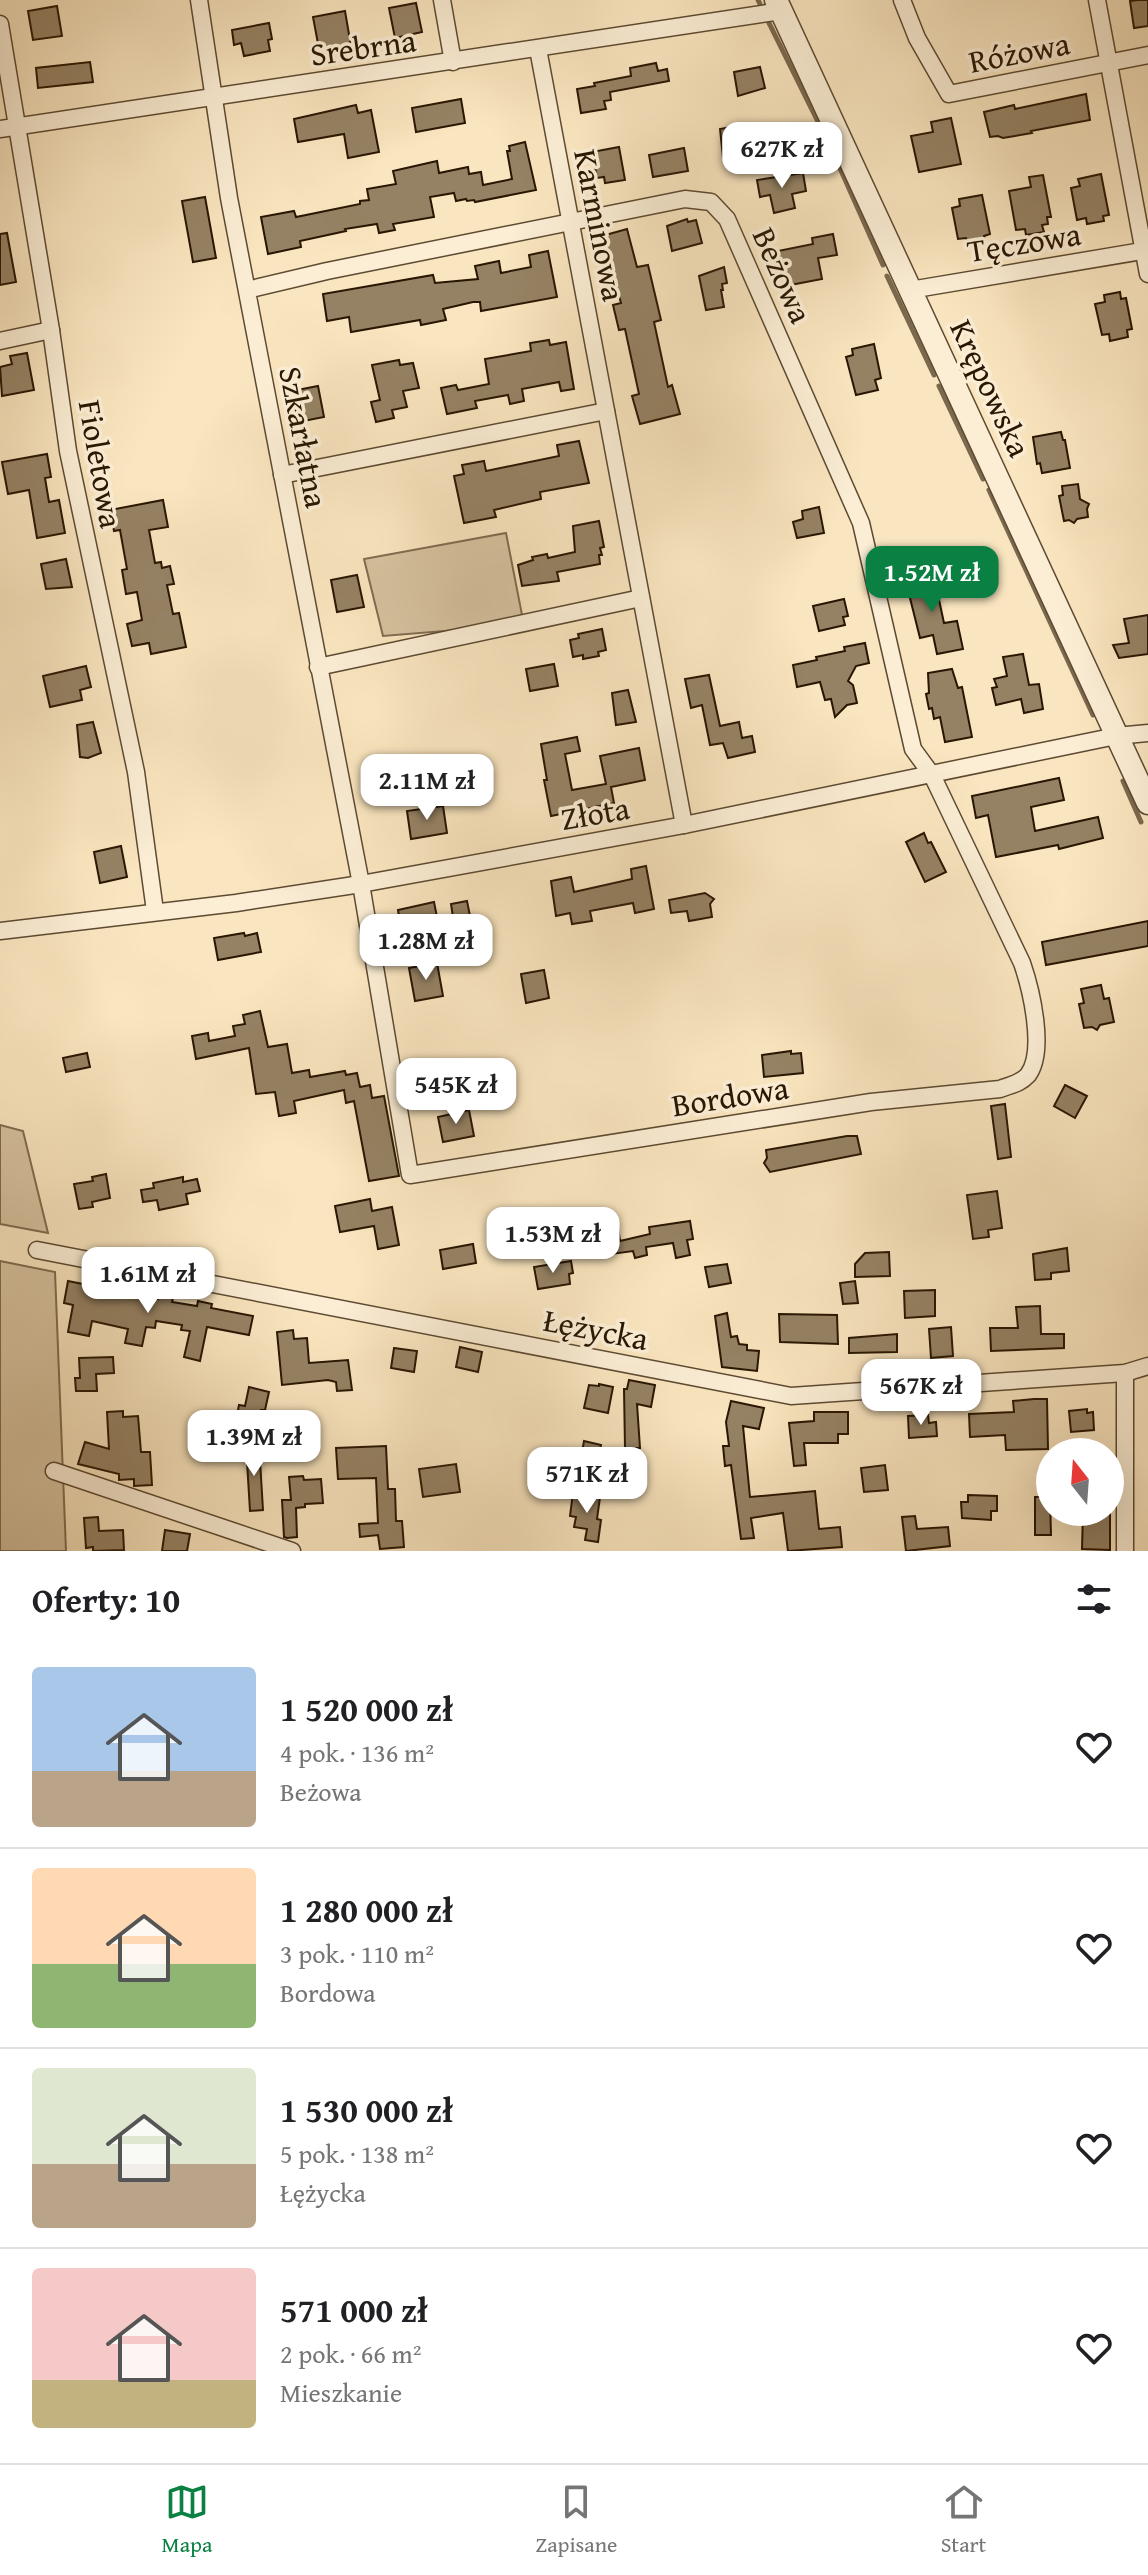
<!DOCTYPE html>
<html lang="pl">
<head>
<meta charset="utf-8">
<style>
  :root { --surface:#fff; --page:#f6f6f6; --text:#202124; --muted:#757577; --line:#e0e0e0; --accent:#0b8043 }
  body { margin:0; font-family:"Gentium Book Plus",serif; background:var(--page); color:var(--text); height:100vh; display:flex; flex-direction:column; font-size:30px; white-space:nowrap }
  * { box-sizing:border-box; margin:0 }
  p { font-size:26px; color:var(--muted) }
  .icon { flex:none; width:44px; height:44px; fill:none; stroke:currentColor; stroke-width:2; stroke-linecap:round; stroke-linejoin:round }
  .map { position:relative; height:1551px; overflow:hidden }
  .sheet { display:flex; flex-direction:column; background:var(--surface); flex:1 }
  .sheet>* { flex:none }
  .needle { width:52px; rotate:343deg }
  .fabs { position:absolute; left:1036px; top:1438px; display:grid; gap:16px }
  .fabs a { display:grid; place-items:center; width:88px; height:88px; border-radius:50%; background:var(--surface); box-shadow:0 8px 32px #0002; font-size:40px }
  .price { position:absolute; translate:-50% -68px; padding:0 18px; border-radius:16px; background:#fff; color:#222; font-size:26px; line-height:52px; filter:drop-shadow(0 2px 4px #0008) }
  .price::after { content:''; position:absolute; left:50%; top:48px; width:24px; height:18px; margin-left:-12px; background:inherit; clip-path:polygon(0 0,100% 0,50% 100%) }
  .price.active { background:var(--accent); color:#fff }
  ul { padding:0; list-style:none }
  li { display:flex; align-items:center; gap:24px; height:200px; padding:0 32px }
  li+li { border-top:2px solid var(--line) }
  li span { display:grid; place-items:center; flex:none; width:224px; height:160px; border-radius:8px; color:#555 }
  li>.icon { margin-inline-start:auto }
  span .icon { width:96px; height:96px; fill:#fffc; stroke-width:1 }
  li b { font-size:34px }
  h2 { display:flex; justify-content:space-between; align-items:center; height:96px; padding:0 32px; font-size:34px }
  .menu { display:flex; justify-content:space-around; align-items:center; height:112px; border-top:2px solid var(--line); background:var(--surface); font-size:22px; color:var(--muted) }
  .menu a { display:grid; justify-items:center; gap:4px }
  .menu .active { color:var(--accent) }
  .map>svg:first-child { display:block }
  .green { fill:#d6c29f; stroke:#806c50; stroke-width:2 }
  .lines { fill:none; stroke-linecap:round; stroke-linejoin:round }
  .stream { stroke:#7b684d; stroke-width:5 }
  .building { fill:#958264; stroke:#291602; stroke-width:2 }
  .minor-casing { stroke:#5d4a31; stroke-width:19 }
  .tertiary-casing { stroke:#5d4a31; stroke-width:25 }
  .minor { stroke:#fbeed5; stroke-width:16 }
  .tertiary { stroke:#fbeed5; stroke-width:22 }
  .labels { text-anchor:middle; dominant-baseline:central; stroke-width:7; stroke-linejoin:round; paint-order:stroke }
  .street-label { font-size:32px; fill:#291602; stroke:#fbeed5 }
</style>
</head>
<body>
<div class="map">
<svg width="1148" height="1551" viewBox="0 0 1148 1551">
  <rect width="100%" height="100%" fill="#f9e5bf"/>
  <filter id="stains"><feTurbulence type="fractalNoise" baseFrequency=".0025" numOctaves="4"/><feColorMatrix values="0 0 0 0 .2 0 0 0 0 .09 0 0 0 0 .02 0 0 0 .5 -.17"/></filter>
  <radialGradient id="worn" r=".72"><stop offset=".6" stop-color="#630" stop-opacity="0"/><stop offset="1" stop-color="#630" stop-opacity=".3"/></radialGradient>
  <!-- green -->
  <g class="green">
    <polygon points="506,533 523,620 494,627 383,636 364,559"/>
    <polygon points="0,1125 23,1131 48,1233 0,1224"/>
    <polygon points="0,1261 55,1272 66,1551 0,1551"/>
  </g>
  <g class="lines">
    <!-- stream -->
    <g class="stream">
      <polyline points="758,0 760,4"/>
      <polyline points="768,21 831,148 883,265"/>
      <polyline points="887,276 934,375"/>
      <polyline points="939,386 983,479"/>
      <polyline points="989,490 1093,715"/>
      <polyline points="1123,781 1141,822"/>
    </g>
  </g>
  <!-- building -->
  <g class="building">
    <polygon points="1138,0 1148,0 1148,26 1134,28 1130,1"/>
    <polygon points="416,3 422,32 395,38 389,8"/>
    <polygon points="57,6 62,36 33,40 28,11"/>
    <polygon points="345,11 351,46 338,49 337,45 319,49 313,17"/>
    <polygon points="269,23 272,39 268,40 270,51 244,56 241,43 234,45 232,30"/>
    <polygon points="90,62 93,82 38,88 36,68"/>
    <polygon points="656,63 658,71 667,69 669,81 610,92 611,100 604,101 606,109 581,113 577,89 595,86 594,83 631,76 630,68"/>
    <polygon points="760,67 765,88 738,96 734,72"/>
    <polygon points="1086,94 1090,120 1031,131 1032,133 1003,138 998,136 990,137 984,112 1014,105 1015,109"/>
    <polygon points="461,99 465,123 416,132 412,108"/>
    <polygon points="356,105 358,113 371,110 379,152 348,158 344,134 298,142 294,119"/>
    <polygon points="951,118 961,164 919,172 911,136 933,132 931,122"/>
    <polygon points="747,124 754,161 728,166 726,156 723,157 720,129"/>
    <polygon points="525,142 536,190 475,202 474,200 467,201 466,199 456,201 454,193 430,197 434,217 393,224 395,230 379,233 377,224 345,229 346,231 300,241 301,247 268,254 261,217 294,211 296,217 360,204 360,201 369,200 367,189 396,184 393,171 437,161 439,173 468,167 469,174 481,172 483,185 512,179 507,151 510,151 509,146"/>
    <polygon points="619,147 625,180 605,183 604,177 597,178 592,152"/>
    <polygon points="684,148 688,171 653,177 649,155"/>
    <polygon points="803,173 806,191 792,194 795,208 774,213 770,195 760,197 757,180"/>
    <polygon points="1101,174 1109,215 1103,216 1104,221 1087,224 1086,218 1077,220 1071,188 1080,186 1078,179"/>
    <polygon points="1043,175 1051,217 1047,217 1048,224 1042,225 1044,232 1026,235 1025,229 1016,230 1009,191 1031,187 1029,177"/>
    <polygon points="982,195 990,234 984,236 985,242 968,246 966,238 958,239 952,208 960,206 959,199"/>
    <polygon points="205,197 216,258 193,262 182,201"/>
    <polygon points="687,219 688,222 696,220 702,243 672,251 667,226"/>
    <polygon points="627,229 637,267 648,265 661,320 654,322 668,387 672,385 680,414 640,424 632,396 639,394 625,329 619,330 613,305 621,303 602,236"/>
    <polygon points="7,233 16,282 0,285 0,234"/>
    <polygon points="833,234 837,255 818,258 822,279 785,286 778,251 813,244 812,238"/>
    <polygon points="548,251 557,297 481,311 480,302 473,302 443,309 446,320 421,325 420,320 351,332 349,317 327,321 323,294 433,275 435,283 478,279 475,266 499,261 501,273 531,267 529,255"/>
    <polygon points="724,267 727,283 722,284 723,290 721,290 724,307 706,310 699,276"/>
    <polygon points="1120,292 1121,299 1126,298 1132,329 1127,330 1128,337 1110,341 1109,334 1102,335 1095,304 1105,302 1104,295"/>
    <polygon points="549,340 550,345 566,342 574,389 561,391 559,382 522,389 524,401 510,404 508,395 475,401 477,408 447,414 441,388 456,385 458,390 489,384 485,359 531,351 530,343"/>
    <polygon points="874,344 881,378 875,380 878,390 856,395 846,357 853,355 852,349"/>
    <polygon points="27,353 34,390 2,396 0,367 12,364 10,356"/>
    <polygon points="399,360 400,365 413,363 419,388 403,391 407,407 392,410 394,418 376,422 371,402 380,400 372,365"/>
    <polygon points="318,386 324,417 298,422 292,391"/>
    <polygon points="1061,432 1063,440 1065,440 1070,468 1042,473 1040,463 1037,464 1033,437"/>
    <polygon points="579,441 589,483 540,492 541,499 494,510 496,517 464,523 454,476 464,474 462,465 484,461 486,471 559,456 557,445"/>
    <polygon points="47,454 51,477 45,478 49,502 59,500 65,533 37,538 29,490 8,494 2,462"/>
    <polygon points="1078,484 1080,499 1089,504 1087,509 1088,517 1077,519 1074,523 1069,520 1064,521 1059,496 1063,495 1062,486"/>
    <polygon points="163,500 168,527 149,530 155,563 161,562 162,568 170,566 174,584 167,585 173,614 179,613 186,647 151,654 149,643 132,646 127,624 142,620 137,592 126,594 122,570 127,569 120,530 114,531 110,510"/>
    <polygon points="819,507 824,533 797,538 793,522 803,519 802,511"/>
    <polygon points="599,521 604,547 600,548 602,555 599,555 600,564 557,572 559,581 522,586 518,565 533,560 532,557 547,554 548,558 575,552 573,526"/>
    <polygon points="66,559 72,587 46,589 41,564"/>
    <polygon points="933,572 944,623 957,621 963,649 937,654 933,635 920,638 905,578"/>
    <polygon points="357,575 364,607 337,612 331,580"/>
    <polygon points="844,599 848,616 843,617 845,625 819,631 813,606"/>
    <polygon points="1148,615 1148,654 1119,658 1113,645 1129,643 1124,619"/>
    <polygon points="602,629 606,650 598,652 599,656 583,659 583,655 573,657 570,640 579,638 578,634"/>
    <polygon points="865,643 869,663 856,666 848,681 853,685 857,703 847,705 835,717 831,699 825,700 820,682 797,687 793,665 817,660 816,657 845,651 844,647"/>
    <polygon points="1023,654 1029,685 1039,684 1043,709 1024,713 1021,699 996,705 992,688 997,687 994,679 1007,676 1003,657"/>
    <polygon points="554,664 558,686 530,691 526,669"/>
    <polygon points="86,666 91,687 80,690 82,700 50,707 43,676"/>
    <polygon points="952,669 958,688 962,687 972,737 945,742 940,717 934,719 932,708 929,709 926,694 929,693 928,673"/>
    <polygon points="709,675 720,726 739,722 742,738 752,736 755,752 728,758 723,743 710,745 702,705 691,708 685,679"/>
    <polygon points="628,690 636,722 616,725 612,693"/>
    <polygon points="93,722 101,753 88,758 80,757 77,725"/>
    <polygon points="577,737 580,751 565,754 572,790 606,784 600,756 639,748 645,780 611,787 614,803 551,816 544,780 547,780 541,744"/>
    <polygon points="1059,778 1064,800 1031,807 1035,831 1098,817 1103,838 1059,849 1058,845 996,857 988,815 976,818 972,796"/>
    <polygon points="443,806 447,833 411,839 407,811"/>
    <polygon points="924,833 928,843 931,842 946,872 925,882 906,842"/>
    <polygon points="121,846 127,877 100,883 94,852"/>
    <polygon points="646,866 654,909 635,913 633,903 590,911 592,921 572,924 570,913 556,916 551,881 571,877 574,892 632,879 631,869"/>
    <polygon points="705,893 714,899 710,904 712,917 689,921 687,911 671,913 669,900"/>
    <polygon points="467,901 471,921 454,924 451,904"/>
    <polygon points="434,902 437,917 429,919 431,930 411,934 410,930 394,934 400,923 398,910"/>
    <polygon points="1148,921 1148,946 1046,965 1042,942"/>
    <polygon points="244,933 245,936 257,933 261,952 218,960 214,938"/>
    <polygon points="437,963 443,996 415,1001 409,968"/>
    <polygon points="544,970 549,998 526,1003 521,974"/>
    <polygon points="1101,985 1104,999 1109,998 1114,1022 1100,1025 1097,1030 1092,1027 1084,1028 1079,1004 1084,1003 1081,989"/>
    <polygon points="260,1011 268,1047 287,1044 292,1073 309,1070 310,1077 345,1071 346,1075 357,1073 360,1087 370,1085 372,1098 384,1096 399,1176 369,1181 354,1101 346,1103 344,1090 294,1101 296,1113 279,1116 275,1092 256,1094 249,1048 196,1059 192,1036 208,1033 209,1041 235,1036 233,1026 245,1024 243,1015"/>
    <polygon points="791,1051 791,1054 801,1053 803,1073 764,1077 762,1055"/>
    <polygon points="87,1053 90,1067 66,1072 63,1058"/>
    <polygon points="1065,1085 1087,1096 1075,1118 1054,1106"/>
    <polygon points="1005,1104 1011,1157 998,1159 991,1106"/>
    <polygon points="469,1110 474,1136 443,1142 438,1117"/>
    <polygon points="847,1136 857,1136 861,1154 770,1172 764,1163 767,1158 766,1150"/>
    <polygon points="106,1174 110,1198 92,1202 93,1207 79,1209 74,1184 93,1181 92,1177"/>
    <polygon points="183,1177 183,1182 197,1179 200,1191 186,1194 188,1204 159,1210 157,1200 143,1202 141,1190 154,1188 153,1183"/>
    <polygon points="997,1191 1002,1228 988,1230 989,1237 973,1239 967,1195"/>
    <polygon points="370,1199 372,1211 392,1207 399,1245 378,1249 374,1226 340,1232 335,1206"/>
    <polygon points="617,1221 620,1241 650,1234 649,1227 690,1221 693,1239 687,1240 690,1255 676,1258 673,1243 646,1247 647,1255 635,1258 633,1251 604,1255 602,1246 608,1244 605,1223"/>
    <polygon points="473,1244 476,1263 443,1269 440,1250"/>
    <polygon points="1067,1248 1069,1271 1051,1273 1051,1279 1035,1280 1033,1254"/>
    <polygon points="889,1252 890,1276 855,1277 855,1264 865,1253"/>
    <polygon points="571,1261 573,1273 569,1274 570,1284 538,1289 534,1267"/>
    <polygon points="727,1264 731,1283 709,1287 705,1267"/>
    <polygon points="68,1281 158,1299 160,1291 174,1294 172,1302 197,1306 198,1301 212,1304 211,1308 253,1316 249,1335 207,1327 200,1361 184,1357 190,1331 181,1330 182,1325 156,1321 155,1328 146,1327 142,1346 125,1343 128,1329 92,1321 89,1336 68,1332 73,1305 64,1303"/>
    <polygon points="855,1281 858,1303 843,1304 840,1283"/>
    <polygon points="935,1290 935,1316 905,1318 904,1291"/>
    <polygon points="1040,1306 1041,1334 1064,1334 1064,1348 991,1351 990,1328 1018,1328 1016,1307"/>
    <polygon points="727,1313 731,1337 737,1336 739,1344 747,1345 747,1350 759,1351 757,1371 722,1367 715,1316"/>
    <polygon points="779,1314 837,1315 838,1344 780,1342"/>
    <polygon points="951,1327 953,1356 931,1358 929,1329"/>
    <polygon points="293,1330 294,1339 307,1338 309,1363 348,1360 352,1390 337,1391 336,1382 328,1380 282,1385 277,1332"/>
    <polygon points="897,1334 897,1352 849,1353 849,1338"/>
    <polygon points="460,1347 482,1352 478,1372 456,1367"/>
    <polygon points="394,1348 417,1351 414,1372 391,1368"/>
    <polygon points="113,1357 114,1373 96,1374 97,1391 76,1391 75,1378 80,1378 79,1358"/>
    <polygon points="629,1380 655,1385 651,1407 637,1404 640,1448 625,1448 624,1389 627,1389"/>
    <polygon points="599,1384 613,1387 608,1413 584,1408 589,1385 599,1386"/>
    <polygon points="249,1387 269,1392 265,1410 261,1410 259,1424 236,1420 239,1405 245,1406"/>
    <polygon points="1034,1399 1047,1399 1048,1449 1006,1450 1005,1435 970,1437 969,1414 1014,1412 1013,1401"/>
    <polygon points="731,1401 764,1408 759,1429 743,1426 750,1497 815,1491 819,1529 840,1527 842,1547 788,1551 783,1513 751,1518 754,1538 741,1539 731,1465 725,1466 723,1446 729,1446 726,1422"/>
    <polygon points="1087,1409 1087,1413 1093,1412 1094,1430 1071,1432 1069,1411"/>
    <polygon points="123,1411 123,1417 138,1416 141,1452 150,1452 152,1485 134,1486 134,1479 119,1480 119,1474 78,1464 85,1442 109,1449 107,1412"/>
    <polygon points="814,1412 848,1412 848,1434 838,1434 838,1443 804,1443 806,1465 794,1466 789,1423 814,1421"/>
    <polygon points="928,1415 929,1423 936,1422 937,1436 909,1438 908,1416"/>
    <polygon points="584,1441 601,1445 599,1454 624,1459 619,1496 603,1494 607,1469 575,1463 577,1451 582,1452"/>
    <polygon points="259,1444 263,1510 250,1511 246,1445"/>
    <polygon points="386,1446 388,1489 395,1489 396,1521 402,1521 404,1547 380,1549 378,1535 360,1537 359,1524 378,1523 376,1478 338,1479 336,1448"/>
    <polygon points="456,1464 460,1492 423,1497 419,1469"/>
    <polygon points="885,1465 888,1490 864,1492 861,1468"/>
    <polygon points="303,1476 304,1480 321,1479 323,1503 305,1504 305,1507 296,1508 297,1537 287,1538 284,1537 282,1500 291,1500 289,1477"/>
    <polygon points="573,1493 600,1497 597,1519 601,1520 598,1542 585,1540 587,1529 574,1527 576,1517 570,1516"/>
    <polygon points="968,1495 997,1496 997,1511 991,1511 991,1520 962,1518 961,1502 968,1502"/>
    <polygon points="1035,1497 1050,1497 1051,1535 1035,1535"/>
    <polygon points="1083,1512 1110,1512 1110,1550 1082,1549"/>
    <polygon points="915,1516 917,1529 948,1527 950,1546 906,1551 902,1517"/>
    <polygon points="98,1517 99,1531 123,1530 124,1550 93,1551 93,1547 86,1548 84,1518"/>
    <polygon points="165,1530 190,1534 187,1551 162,1551"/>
  </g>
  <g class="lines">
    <defs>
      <g id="minor">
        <path d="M199,0L229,198L361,884L410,1175L871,1102L1000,1089C1010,1085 1020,1084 1028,1075C1046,1051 1031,989 1022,963L932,775L913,749L861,523L727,219L711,202L685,199L327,271L247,290"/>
        <polyline points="442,0 453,62"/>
        <polyline points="902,0 917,38 949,94 1148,55"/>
        <polyline points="1097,0 1148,274"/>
        <polyline points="0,24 51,330 68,451 136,772 155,911"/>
        <polyline points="538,49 684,825"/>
        <polyline points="0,129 781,11"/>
        <polyline points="910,290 1148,250"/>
        <polyline points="0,341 51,330"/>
        <polyline points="282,475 606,411"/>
        <polyline points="318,667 641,598"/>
        <polyline points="0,931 236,903 361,884 684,825 1116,736 1148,733"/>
        <polyline points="37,1250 791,1396 1125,1373 1148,1366"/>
        <polyline points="54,1471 292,1551"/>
        <polyline points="1125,1551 1125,1373"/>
      </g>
      <polyline id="tertiary" points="776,0 1148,803"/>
    </defs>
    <!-- minor casing -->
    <use href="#minor" class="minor-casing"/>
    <!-- tertiary casing -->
    <use href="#tertiary" class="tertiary-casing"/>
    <!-- minor -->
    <use href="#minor" class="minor"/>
    <!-- tertiary -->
    <use href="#tertiary" class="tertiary"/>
  </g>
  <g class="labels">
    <!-- street labels -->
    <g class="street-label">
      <text transform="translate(363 47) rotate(-8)">Srebrna</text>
      <text transform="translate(1019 52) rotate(-11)">Różowa</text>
      <text transform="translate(600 225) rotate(79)">Karminowa</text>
      <text transform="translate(1024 242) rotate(-9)">Tęczowa</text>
      <text transform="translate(783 275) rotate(66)">Beżowa</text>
      <text transform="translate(991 388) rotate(65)">Krępowska</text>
      <text transform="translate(304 437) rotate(79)">Szkarłatna</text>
      <text transform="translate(101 464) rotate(80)">Fioletowa</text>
      <text transform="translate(595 813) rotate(-10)">Złota</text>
      <text transform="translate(730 1096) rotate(-9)">Bordowa</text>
      <text transform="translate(596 1329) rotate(11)">Łężycka</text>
    </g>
  </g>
  <rect width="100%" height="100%" filter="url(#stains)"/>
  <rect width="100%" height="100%" fill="url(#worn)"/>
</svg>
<div class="fabs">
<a><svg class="needle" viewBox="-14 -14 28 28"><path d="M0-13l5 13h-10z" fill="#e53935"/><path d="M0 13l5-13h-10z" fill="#757577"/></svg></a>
</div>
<b class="price" style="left:782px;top:190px">627K zł</b>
<b class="price active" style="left:932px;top:614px">1.52M zł</b>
<b class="price" style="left:427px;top:822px">2.11M zł</b>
<b class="price" style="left:426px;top:982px">1.28M zł</b>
<b class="price" style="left:456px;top:1126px">545K zł</b>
<b class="price" style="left:553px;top:1275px">1.53M zł</b>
<b class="price" style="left:148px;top:1315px">1.61M zł</b>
<b class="price" style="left:921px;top:1427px">567K zł</b>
<b class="price" style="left:254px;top:1478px">1.39M zł</b>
<b class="price" style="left:587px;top:1515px">571K zł</b>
</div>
<section class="sheet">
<h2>Oferty: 10<svg class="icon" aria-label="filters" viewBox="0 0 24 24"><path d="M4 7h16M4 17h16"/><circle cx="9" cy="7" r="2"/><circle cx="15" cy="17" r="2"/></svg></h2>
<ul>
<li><span style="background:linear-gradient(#a9c7e8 65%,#b9a48a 0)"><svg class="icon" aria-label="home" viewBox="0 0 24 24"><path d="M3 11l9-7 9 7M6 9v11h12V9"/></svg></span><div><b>1 520 000 zł</b><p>4 pok. · 136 m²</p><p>Beżowa</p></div><svg class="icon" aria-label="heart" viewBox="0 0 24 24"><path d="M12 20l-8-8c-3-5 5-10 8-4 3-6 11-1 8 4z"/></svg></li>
<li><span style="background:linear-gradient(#ffd9b3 60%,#8fb573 0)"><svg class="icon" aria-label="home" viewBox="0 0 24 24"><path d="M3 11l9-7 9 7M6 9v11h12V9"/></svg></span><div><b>1 280 000 zł</b><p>3 pok. · 110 m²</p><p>Bordowa</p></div><svg class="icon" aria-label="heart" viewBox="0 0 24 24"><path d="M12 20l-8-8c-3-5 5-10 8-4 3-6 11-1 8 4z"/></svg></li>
<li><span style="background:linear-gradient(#dfe7d0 60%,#b9a48a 0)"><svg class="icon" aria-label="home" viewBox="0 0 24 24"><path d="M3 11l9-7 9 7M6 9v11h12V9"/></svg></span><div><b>1 530 000 zł</b><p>5 pok. · 138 m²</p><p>Łężycka</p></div><svg class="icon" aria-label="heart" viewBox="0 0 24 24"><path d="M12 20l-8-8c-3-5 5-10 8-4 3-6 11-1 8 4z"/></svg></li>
<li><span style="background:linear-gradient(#f6c9c9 70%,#c2b280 0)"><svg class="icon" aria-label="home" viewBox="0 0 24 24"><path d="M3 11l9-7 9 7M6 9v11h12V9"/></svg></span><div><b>571 000 zł</b><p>2 pok. · 66 m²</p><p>Mieszkanie</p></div><svg class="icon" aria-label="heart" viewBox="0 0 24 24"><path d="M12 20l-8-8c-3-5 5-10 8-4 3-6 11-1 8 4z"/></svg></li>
</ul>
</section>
<nav class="menu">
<a class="active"><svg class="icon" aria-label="map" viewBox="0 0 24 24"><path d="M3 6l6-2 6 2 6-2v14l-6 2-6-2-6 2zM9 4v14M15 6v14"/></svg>Mapa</a>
<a><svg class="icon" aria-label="saved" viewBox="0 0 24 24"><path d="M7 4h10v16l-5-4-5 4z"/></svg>Zapisane</a>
<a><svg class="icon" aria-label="home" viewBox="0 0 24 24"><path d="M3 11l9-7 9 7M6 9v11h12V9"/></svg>Start</a>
</nav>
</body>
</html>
